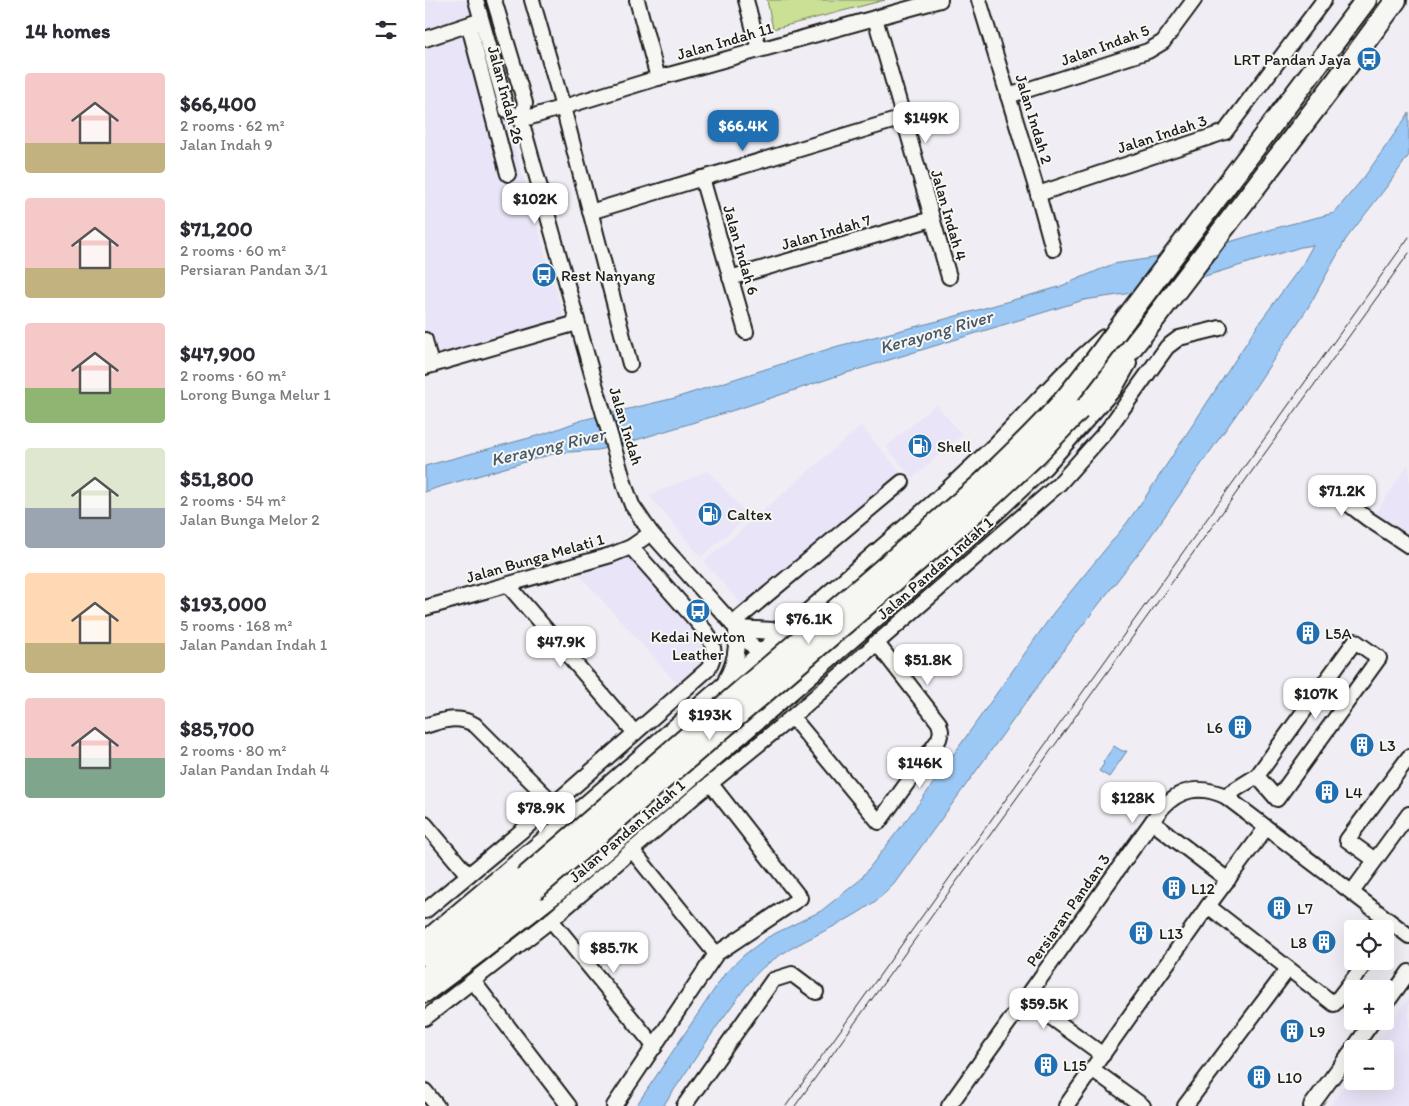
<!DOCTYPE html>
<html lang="en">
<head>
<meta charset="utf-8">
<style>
  :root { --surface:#fff; --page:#f2f2f3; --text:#2b2b33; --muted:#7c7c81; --accent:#1f6fb2 }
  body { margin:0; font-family:Itim,sans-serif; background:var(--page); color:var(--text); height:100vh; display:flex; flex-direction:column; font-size:19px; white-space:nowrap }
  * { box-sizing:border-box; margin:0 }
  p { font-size:16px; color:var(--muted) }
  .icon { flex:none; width:28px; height:28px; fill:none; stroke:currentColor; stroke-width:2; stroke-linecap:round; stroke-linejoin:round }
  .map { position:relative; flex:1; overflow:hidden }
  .side { display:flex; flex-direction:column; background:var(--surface); width:425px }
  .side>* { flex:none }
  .controls { position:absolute; left:919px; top:920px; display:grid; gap:10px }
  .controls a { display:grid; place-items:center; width:50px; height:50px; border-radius:5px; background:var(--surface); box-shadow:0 5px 20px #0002; font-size:25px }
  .price { position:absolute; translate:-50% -42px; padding:0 11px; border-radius:10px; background:#fff; color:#222; font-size:16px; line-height:32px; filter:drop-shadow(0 1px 2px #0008) }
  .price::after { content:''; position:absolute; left:50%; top:30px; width:15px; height:11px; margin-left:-8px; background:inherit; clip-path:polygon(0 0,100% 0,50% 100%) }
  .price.selected { background:var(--accent); color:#fff }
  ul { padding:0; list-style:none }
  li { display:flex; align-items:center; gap:15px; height:125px; padding:0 25px }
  li span { display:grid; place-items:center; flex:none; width:140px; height:100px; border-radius:5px; color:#555 }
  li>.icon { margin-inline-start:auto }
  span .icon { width:60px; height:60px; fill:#fffc; stroke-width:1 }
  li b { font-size:21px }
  h2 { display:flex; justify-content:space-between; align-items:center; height:60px; padding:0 25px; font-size:21px }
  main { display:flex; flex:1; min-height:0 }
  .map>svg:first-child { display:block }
  .built { fill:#e9e4f7 }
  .green { fill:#cae095; stroke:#737e58 }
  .water { fill:#9bc8f5; stroke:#68839e }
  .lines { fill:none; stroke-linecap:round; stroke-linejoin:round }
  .minor-casing { stroke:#1c1c1c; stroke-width:18 }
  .major-casing { stroke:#1c1c1c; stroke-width:20 }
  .highway-casing { stroke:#1c1c1c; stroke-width:24 }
  .minor { stroke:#f6f6f2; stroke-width:14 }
  .major { stroke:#f6f6f2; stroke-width:16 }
  .highway { stroke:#f6f6f2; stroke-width:20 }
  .tram { stroke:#1c1c1c; stroke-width:1 }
  .highway-bridge-casing { stroke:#1c1c1c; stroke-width:24; stroke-linecap:butt }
  .highway-bridge { stroke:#f6f6f2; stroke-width:20 }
  .labels { text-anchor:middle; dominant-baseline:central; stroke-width:4; stroke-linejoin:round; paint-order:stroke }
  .street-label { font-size:16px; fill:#1c1c1c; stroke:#f6f6f2 }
  .poi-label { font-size:16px; fill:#1c1c1c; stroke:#f6f6f2; text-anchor:start }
  .water-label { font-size:18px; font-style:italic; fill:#485868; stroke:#f6f6f2 }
</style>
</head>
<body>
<main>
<section class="side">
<h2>14 homes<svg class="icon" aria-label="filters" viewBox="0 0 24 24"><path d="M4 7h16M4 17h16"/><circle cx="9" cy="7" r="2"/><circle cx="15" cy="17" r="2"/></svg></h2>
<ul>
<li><span style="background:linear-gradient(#f6c9c9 70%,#c2b280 0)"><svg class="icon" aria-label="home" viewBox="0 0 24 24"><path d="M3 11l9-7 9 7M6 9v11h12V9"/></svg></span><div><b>$66,400</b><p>2 rooms · 62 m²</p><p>Jalan Indah 9</p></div></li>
<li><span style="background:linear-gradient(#f6c9c9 70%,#c2b280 0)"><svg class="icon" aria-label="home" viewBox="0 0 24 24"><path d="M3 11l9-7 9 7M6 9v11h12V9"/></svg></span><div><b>$71,200</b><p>2 rooms · 60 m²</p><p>Persiaran Pandan 3/1</p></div></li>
<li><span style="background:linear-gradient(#f6c9c9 65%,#8fb573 0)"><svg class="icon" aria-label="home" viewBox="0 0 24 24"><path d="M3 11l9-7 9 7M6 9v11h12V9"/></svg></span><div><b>$47,900</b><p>2 rooms · 60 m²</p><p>Lorong Bunga Melur 1</p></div></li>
<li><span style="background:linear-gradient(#dfe7d0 60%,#9aa5b1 0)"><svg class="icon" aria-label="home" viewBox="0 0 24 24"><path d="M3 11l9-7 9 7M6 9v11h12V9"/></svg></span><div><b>$51,800</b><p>2 rooms · 54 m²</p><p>Jalan Bunga Melor 2</p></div></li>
<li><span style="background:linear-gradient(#ffd9b3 70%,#c2b280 0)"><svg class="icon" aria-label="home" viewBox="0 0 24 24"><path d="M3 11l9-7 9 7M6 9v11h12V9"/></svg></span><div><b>$193,000</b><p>5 rooms · 168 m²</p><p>Jalan Pandan Indah 1</p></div></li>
<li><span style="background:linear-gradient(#f6c9c9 60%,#7fa58c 0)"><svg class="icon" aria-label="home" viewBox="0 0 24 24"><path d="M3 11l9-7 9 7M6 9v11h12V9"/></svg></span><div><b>$85,700</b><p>2 rooms · 80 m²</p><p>Jalan Pandan Indah 4</p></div></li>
</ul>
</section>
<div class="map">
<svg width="984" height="1106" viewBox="0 0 984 1106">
  <rect width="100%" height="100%" fill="#f0eef4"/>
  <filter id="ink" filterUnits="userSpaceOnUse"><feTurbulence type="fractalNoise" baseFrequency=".02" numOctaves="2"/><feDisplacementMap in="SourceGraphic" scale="10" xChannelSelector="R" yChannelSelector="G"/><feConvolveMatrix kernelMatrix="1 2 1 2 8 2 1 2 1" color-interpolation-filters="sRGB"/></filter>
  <g filter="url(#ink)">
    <!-- built -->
    <g class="built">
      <polygon points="0,0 47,0 142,328 0,367"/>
      <polygon points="511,404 537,435 488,478 461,447"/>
      <polygon points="436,426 478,475 320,608 279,562"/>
      <polygon points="984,463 984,541 948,517"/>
      <polygon points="283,471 324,516 276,557 224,495"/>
      <polygon points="205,553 285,646 280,666 256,688 150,570"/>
      <polygon points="984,998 984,1106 905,1106 927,1075 928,1081 960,1081 960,1049 947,1049"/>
    </g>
    <!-- green -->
    <polygon class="green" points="342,0 460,0 348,29"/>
    <!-- water -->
    <g class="water">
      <path d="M984,113V155L963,185L921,239L884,306L827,392L716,550L650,635L469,884C435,922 381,934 341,965C328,975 319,990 309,1003C284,1036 262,1072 238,1106H211L301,972L319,955L343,937L396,911L435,880L495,802L629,612L701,524L721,496L837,319L877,265L888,245L876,247L767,280L714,292L659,300L415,375L319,407L198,444L173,450L131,453L11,488L0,492V466L119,434L157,420L250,398L413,346L517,320L634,287L688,264L774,251L858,226L909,213L940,176Z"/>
      <polygon points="689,746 697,751 702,751 684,777 674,771 679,764 678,762"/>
    </g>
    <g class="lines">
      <defs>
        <g id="minor">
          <polyline points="51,0 82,110 96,120"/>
          <polyline points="69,0 100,103 96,120 167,374 201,489 207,505 226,533 341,661"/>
          <polyline points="107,0 138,107 205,364"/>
          <polyline points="212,0 233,78"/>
          <polyline points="321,0 334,49"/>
          <polyline points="554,0 613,194 628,249"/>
          <polyline points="450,18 524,277"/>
          <polyline points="44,26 83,174"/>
          <polyline points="0,39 51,22"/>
          <polyline points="583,96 723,51 738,42 769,0"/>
          <polyline points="96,120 233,78 515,0"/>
          <polyline points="277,178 321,332"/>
          <polyline points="613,194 800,132 899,0"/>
          <polyline points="165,212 478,118"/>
          <polyline points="305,278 507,219"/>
          <polyline points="0,340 6,365"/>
          <polyline points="0,367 152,323"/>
          <polyline points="909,493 943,519 984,546"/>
          <polyline points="83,585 210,733"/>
          <polyline points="0,608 186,555 206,547 226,533"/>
          <polyline points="307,624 477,482"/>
          <polygon points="930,641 954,658 852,799 832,776"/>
          <polyline points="367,717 454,822 514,739 516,731 514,723 451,642"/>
          <path d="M0,726C17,720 34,715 50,725L129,804"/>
          <polyline points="800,796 832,776"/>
          <polyline points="727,822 803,880"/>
          <polyline points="0,824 43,875"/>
          <polyline points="207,850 291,954"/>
          <polyline points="950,860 922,840 984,757"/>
          <polyline points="927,892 984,814"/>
          <polyline points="783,906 909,1004 942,961"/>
          <path d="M0,911L129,804L283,669C291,654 290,648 282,633L206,547"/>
          <polyline points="126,920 230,1047"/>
          <polyline points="48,981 144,1106"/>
          <polyline points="601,999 678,1055"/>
          <polyline points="960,1005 984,972"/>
          <polyline points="0,1018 126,920 270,796 367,717 634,484 683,429 742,347 754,338 795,328"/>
          <polyline points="928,1049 948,1021"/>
          <polyline points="667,1069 718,1106"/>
          <polyline points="0,1091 12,1106"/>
          <polyline points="189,1106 291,954 375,898 286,784"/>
          <polyline points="259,1106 348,980 367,974 391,992"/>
          <path d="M524,1106L736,809C755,788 775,785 800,796L984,936"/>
          <polyline points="641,1106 783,906 841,828"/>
          <polyline points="760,1106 863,969"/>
          <polyline points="886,1106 928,1049"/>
        </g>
        <g id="major">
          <path d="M302,679C311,663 313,648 312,629L349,631L363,627"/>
          <polyline points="0,940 150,814 511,501 572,444 637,376 679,338"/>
          <polyline points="0,994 59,950 135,891 455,615 552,530 619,467 689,388 703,363"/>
        </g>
        <g id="highway">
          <polyline points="700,320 941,0"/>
          <polyline points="654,410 681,380 728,321 912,80 971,0"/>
          <polyline points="0,955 99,878"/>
          <polyline points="0,977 109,890"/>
        </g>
      </defs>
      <!-- minor casing -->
      <use href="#minor" class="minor-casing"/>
      <!-- major casing -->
      <use href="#major" class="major-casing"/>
      <!-- highway casing -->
      <use href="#highway" class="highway-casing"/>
      <!-- minor -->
      <use href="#minor" class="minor"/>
      <!-- major -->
      <use href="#major" class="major"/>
      <!-- highway -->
      <use href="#highway" class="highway"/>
      <!-- tram -->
      <g class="tram">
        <polyline points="361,1106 984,237"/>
        <polyline points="370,1106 984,253"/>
      </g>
      <defs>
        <g id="highway-bridge">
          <path d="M99,878L555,485C584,457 613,430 639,400C661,374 680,347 700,320"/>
          <polyline points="109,890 551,511 611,455 654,410"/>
        </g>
      </defs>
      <!-- highway-bridge casing -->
      <use href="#highway-bridge" class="highway-bridge-casing"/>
      <!-- highway-bridge -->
      <use href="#highway-bridge" class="highway-bridge"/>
    </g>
  </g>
  <!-- icons -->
  <defs>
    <symbol id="bus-disc" viewBox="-11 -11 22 22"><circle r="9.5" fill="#1f6fb2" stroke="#f6f6f2"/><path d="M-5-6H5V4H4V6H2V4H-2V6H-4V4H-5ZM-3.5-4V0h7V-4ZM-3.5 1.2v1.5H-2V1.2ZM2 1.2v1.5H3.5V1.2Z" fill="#fff"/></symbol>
    <symbol id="fuel-disc" viewBox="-11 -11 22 22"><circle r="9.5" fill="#1f6fb2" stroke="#f6f6f2"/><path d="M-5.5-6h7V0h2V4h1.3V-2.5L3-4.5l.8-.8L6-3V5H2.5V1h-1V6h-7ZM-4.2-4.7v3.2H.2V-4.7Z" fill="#fff"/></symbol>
    <symbol id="building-disc" viewBox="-11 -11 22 22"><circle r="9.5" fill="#1f6fb2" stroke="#f6f6f2"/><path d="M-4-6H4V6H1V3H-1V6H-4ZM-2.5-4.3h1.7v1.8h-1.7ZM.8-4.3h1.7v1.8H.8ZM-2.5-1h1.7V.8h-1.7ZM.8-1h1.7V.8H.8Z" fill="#fff"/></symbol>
  </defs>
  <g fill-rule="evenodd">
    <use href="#bus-disc" x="930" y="45" width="28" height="28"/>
    <use href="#bus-disc" x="105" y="261" width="28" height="28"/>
    <use href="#fuel-disc" x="481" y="432" width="28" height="28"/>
    <use href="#fuel-disc" x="271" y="500" width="28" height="28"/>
    <use href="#bus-disc" x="259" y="597" width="28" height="28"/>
    <use href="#building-disc" x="869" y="619" width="28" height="28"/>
    <use href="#building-disc" x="801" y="713" width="28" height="28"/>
    <use href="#building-disc" x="923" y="731" width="28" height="28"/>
    <use href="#building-disc" x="888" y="778" width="28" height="28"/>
    <use href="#building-disc" x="735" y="874" width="28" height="28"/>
    <use href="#building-disc" x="840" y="894" width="28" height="28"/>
    <use href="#building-disc" x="702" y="919" width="28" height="28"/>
    <use href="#building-disc" x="885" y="928" width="28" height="28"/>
    <use href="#building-disc" x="853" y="1017" width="28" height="28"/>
    <use href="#building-disc" x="607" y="1051" width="28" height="28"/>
    <use href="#building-disc" x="820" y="1063" width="28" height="28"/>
  </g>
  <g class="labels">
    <!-- street labels -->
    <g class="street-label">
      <text transform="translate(300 41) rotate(-16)">Jalan Indah 11</text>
      <text transform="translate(680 45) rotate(-20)">Jalan Indah 5</text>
      <text transform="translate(81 95) rotate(75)">Jalan Indah 26</text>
      <text transform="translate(609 119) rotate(73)">Jalan Indah 2</text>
      <text transform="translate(737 134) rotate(-18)">Jalan Indah 3</text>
      <text transform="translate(524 215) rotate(74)">Jalan Indah 4</text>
      <text transform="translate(401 232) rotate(-16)">Jalan Indah 7</text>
      <text transform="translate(316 250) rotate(74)">Jalan Indah 6</text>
      <text transform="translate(201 426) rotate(73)">Jalan Indah</text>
      <text transform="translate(110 558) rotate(-16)">Jalan Bunga Melati 1</text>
      <text transform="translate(510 568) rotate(-41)">Jalan Pandan Indah 1</text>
      <text transform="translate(202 831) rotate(-41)">Jalan Pandan Indah 1</text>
      <text transform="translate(643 910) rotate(-55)">Persiaran Pandan 3</text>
    </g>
    <!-- poi labels -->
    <g class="poi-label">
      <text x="926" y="59" text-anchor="end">LRT Pandan Jaya</text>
      <text x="136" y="275">Rest Nanyang</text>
      <text x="512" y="446">Shell</text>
      <text x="302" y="514">Caltex</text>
      <text x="900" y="633">L5A</text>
      <text x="273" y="636" text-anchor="middle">Kedai Newton<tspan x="273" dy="18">Leather</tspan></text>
      <text x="798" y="727" text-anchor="end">L6</text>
      <text x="954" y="745">L3</text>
      <text x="920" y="792">L4</text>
      <text x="766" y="888">L12</text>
      <text x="872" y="908">L7</text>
      <text x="734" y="933">L13</text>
      <text x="882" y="942" text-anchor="end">L8</text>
      <text x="884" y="1031">L9</text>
      <text x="638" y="1065">L15</text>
      <text x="852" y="1077">L10</text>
    </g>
    <!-- water labels -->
    <g class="water-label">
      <text transform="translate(511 332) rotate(-16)">Kerayong River</text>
      <text transform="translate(123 447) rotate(-13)">Kerayong River</text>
    </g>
  </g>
</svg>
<div class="controls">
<a><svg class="icon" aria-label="locate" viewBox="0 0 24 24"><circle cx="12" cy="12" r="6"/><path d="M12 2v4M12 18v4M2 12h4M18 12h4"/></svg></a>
<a>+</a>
<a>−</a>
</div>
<b class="price" style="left:501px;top:144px">$149K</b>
<b class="price selected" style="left:318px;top:152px">$66.4K</b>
<b class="price" style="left:110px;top:225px">$102K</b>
<b class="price" style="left:917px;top:517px">$71.2K</b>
<b class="price" style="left:384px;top:645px">$76.1K</b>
<b class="price" style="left:136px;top:668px">$47.9K</b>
<b class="price" style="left:503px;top:686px">$51.8K</b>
<b class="price" style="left:891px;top:720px">$107K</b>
<b class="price" style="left:285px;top:741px">$193K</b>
<b class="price" style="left:495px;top:789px">$146K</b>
<b class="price" style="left:708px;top:824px">$128K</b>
<b class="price" style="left:116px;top:834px">$78.9K</b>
<b class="price" style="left:189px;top:974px">$85.7K</b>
<b class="price" style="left:619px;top:1030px">$59.5K</b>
</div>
</main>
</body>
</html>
